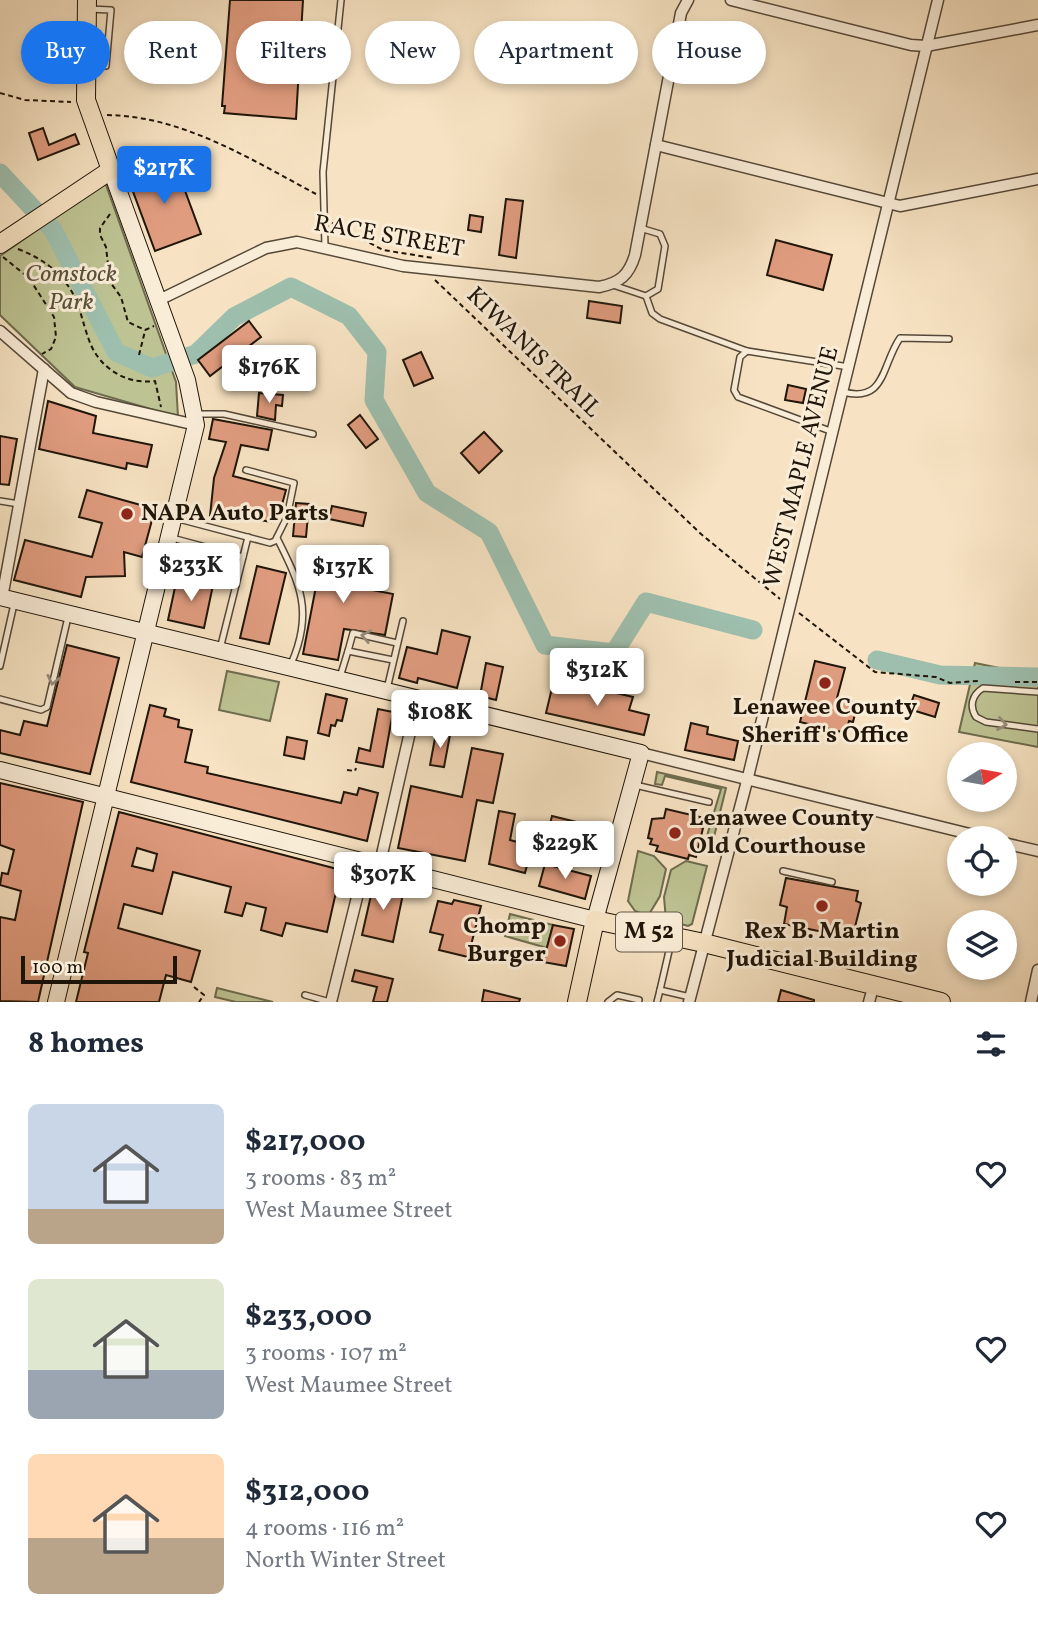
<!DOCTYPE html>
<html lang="en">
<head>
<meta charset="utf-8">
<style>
  :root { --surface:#fff; --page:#f6f6f7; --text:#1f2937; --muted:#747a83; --accent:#1a73e8 }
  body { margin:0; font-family:Vollkorn,serif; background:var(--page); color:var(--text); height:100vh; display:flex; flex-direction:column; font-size:26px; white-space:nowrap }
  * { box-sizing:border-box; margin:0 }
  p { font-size:23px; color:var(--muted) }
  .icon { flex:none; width:38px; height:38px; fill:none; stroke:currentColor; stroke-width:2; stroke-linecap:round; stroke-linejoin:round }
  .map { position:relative; height:1002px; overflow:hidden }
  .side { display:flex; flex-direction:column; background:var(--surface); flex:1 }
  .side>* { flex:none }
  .guide { position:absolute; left:21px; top:21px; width:998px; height:63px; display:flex; gap:14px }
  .needle { width:46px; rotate:79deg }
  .controls { position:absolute; left:947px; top:742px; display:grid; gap:14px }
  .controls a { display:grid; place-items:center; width:70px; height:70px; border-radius:50%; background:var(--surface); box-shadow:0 4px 10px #0003; font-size:35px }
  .scale { position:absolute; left:21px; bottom:18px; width:156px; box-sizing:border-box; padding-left:7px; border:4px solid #1f1509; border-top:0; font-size:19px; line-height:24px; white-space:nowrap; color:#1f1509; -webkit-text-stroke:5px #faedd8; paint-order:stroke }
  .price { position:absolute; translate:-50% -60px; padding:0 16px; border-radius:7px; background:#fff; color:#222; font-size:23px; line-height:46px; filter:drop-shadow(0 2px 4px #0008) }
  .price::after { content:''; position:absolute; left:50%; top:42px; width:21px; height:16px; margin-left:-10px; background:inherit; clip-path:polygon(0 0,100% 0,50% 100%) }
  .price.on { background:var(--accent); color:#fff }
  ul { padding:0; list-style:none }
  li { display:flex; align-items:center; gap:21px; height:175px; padding:0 28px }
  li span { display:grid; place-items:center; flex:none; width:196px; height:140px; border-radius:10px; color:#555 }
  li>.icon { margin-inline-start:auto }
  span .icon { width:84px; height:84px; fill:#fffc; stroke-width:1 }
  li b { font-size:30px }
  h2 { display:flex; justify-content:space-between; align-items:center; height:84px; padding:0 28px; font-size:30px }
  .tag { padding:0 24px; border-radius:32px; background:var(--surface); box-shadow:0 4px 10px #0003; font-size:24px; line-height:63px }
  .tag.on { background:var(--accent); color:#fff }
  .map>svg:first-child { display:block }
  .green { fill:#bec393; stroke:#6e6c4e; stroke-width:2 }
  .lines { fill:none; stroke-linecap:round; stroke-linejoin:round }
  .river { stroke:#9ebfae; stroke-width:19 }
  .building { fill:#e09c7f; stroke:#1f1509; stroke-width:2; fill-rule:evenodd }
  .lane-casing { stroke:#554838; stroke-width:8 }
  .street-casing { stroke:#554838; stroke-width:13 }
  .secondary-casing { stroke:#1f1509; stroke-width:18 }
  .primary-casing { stroke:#1f1509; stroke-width:20 }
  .path { stroke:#1f1509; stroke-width:2; stroke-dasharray:5 3.5; stroke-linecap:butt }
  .lane { stroke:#faedd8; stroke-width:5 }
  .street { stroke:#faedd8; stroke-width:10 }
  .secondary { stroke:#faedd8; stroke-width:16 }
  .primary { stroke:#f7e3c3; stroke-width:18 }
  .oneway { stroke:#978c7b }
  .poi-dot { fill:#8f2418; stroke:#faedd8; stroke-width:2.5 }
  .labels { text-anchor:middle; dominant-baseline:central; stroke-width:6; stroke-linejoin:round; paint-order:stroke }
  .shield { fill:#faedd8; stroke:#615647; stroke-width:2 }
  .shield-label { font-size:23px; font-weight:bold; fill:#1f1509 }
  .street-label { font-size:24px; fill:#1f1509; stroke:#faedd8 }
  .park-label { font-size:24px; font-style:italic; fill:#575239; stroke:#faedd8 }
  .poi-label { font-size:24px; font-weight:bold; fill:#1f1509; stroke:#faedd8; text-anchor:start }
</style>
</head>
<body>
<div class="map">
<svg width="1038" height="1002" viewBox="0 0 1038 1002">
  <rect width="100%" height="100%" fill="#f7e3c3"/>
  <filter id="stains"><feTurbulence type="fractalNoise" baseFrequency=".00286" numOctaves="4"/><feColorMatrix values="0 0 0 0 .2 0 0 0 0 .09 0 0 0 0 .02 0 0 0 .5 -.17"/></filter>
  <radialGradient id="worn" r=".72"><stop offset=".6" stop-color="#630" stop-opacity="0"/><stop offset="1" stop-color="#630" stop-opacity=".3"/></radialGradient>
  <!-- green -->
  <g class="green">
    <polygon points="105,182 176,382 178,417 75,387 0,315 0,256"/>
    <polygon points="975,663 1038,676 1038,747 959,732"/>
    <polygon points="227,671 279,682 270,721 219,710"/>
    <polygon points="657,772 726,788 713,841 706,839 721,789 665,776 662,785 655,784"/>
    <polygon points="638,851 654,856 666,869 660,896 648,916 635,911 628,901"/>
    <polygon points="686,861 707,866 692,924 688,926 666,920 664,897 671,870"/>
    <polygon points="510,914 553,925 547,948 505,936"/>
    <polygon points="217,988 273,1002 236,1002 215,997"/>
  </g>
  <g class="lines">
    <!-- river -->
    <g class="river">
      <polyline points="0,173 53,230 116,352 152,368 196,354 234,317 291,287 349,316 377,352 374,400 427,493 489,532 545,645 614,653 646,602 753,630"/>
      <polyline points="877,660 940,675 1038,677"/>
    </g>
  </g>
  <!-- building -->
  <g class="building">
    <polygon points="230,0 303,0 296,119 224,113 225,106 222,106"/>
    <polygon points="43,128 49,145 75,134 79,144 38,160 29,133"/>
    <polygon points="174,161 201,234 155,251 128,178"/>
    <polygon points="506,199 523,201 516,258 499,255"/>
    <polygon points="470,215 483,217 481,232 468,230"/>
    <polygon points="776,240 832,255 823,290 767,275"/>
    <polygon points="589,301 622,306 620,323 587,318"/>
    <polygon points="249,321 261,337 210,376 198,360"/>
    <polygon points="421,352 433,378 414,386 403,360"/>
    <polygon points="788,385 806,389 803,403 785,400"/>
    <polygon points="259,393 283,395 282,406 276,405 275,420 257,416"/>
    <polygon points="48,401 96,416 93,433 152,445 147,467 127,463 126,469 39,449"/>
    <polygon points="360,415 378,439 366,448 348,425"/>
    <polygon points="213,419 272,430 268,450 241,445 233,476 286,490 278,519 271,517 271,522 228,514 227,519 210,516 214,478 226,442 209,439"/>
    <polygon points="484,432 502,451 479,473 461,453"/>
    <polygon points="0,436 17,439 9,485 0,484"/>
    <polygon points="87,490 155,509 142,557 124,552 125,576 86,577 81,597 14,580 25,540 92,557 102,523 79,517"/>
    <polygon points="296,503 309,504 306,537 293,536"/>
    <polygon points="332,506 366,513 363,526 329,519"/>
    <polygon points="332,548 351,551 349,563 371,567 367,589 393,594 385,635 344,629 338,660 303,654 318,576 301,572 303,561 328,566"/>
    <polygon points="257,566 286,573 269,644 240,638"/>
    <polygon points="177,578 213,585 204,628 168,620"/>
    <polygon points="442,630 470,637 457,688 418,678 417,683 399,678 407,647 437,654"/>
    <polygon points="67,645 119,658 90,774 0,753 0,730 20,735 24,721 47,726"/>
    <polygon points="815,661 845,668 837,698 853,702 851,713 855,714 853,722 849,721 846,733 800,722"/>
    <polygon points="486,663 503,667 496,700 480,696"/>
    <polygon points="575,683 633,697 629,710 649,715 644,735 546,713 552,688 573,692"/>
    <polygon points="326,694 347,699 342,721 337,720 335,726 331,725 329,736 318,733"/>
    <polygon points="914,695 939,703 935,717 909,709"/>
    <polygon points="150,705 166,709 164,716 179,720 178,727 192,730 185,762 208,767 207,773 341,803 344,792 357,795 359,788 378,793 367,841 131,782"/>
    <polygon points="378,709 393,712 383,767 356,762 359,748 370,751"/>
    <polygon points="691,723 708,727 707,734 738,741 734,760 685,750"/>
    <polygon points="436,733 450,735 444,767 430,765"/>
    <polygon points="287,737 307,741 304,759 284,755"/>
    <polygon points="472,748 503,754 493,803 477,800 465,861 398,848 411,786 462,797"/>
    <polygon points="0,783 83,802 38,1002 0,1001 0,917 15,920 21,891 0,885 2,873 8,874 14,850 0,845"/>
    <polygon points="666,809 700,817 698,826 703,828 696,857 689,855 688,859 656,851 658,846 650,844 652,839 648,838 652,819 664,818"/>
    <polygon points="499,811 515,814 510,840 532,846 525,873 489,864"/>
    <path d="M119,812L341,870L327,932L286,923L282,936L261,930L266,908L246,903L242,916L225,912L231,887L173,872L162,914L124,904L118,928L200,951L191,982L166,975L159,1002H76L88,953L84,952ZM137,848L157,854L153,871L132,866Z"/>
    <polygon points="552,816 601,828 595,853 546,840"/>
    <polygon points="545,864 591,876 585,899 539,886"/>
    <polygon points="786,878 858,891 856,901 861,903 855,927 850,928 848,937 784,924 787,907 780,905"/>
    <polygon points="374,882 404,889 393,942 362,935"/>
    <polygon points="454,900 481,906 468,957 439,950 443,935 430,932 438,901 452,904"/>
    <polygon points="553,925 574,929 566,966 543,962"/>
    <polygon points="355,970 393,979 387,1002 373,1002 377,987 352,981"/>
    <polygon points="484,990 520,999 519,1002 482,1002"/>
    <polygon points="781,990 814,1000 814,1002 778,1002"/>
  </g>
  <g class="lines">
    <defs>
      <g id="lane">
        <polyline points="89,9 111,10 106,66 89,64"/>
        <polyline points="325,247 323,172 341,0"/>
        <polyline points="613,285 646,296 658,289 665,246 660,234 640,228"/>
        <polyline points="646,296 652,313 660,319 747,351"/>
        <path d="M843,392C886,403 881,366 900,338L949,339"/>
        <polyline points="195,414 224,414 313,434"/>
        <polyline points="833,432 738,397 734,390 740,357 747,351 849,367"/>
        <polyline points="0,501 19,504"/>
        <polyline points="175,518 270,543 275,541 287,517 294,483 246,470"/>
        <polyline points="172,538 243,557"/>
        <path d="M277,538C300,584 314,612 291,664"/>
        <polyline points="164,567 236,585"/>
        <polyline points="220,649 248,537"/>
        <polyline points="348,651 353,633 397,643"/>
        <polyline points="0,666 14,604"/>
        <polyline points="340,677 348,651 393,660"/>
        <polyline points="387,689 403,621"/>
        <path d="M1038,692L983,688C972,695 969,706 976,717L986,722L1038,729"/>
        <polyline points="0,699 41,710 47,707 68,617"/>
        <polyline points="635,785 709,802"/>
        <polyline points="783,871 832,882"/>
        <polyline points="672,938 660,990 690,997"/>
        <polyline points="305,995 330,1002"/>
        <polyline points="608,1002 617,995 639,1000"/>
        <polyline points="657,1002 660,990"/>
      </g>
      <g id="street">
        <polyline points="731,0 911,45 926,46 1038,25"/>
        <polyline points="656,145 900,206 1038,179"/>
        <path d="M159,300L266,248L297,242L403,266L599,287C620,283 629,275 635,255L681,13L688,0"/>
        <polyline points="0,331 71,393 96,402 196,425"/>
        <polyline points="2,598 44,369"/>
        <polyline points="641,753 986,838"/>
        <polyline points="1004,843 1038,851"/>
        <polyline points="380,863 418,697"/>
        <polyline points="331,1002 366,861"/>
        <polyline points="689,1002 747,781 938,0"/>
        <polyline points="869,1002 874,984"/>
        <polyline points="1031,1002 1038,970"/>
      </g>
      <g id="secondary">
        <polyline points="0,597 641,753 595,920 0,770"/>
        <polyline points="56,1002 196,425 187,380 111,170"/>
      </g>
      <g id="primary">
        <polyline points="0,244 111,170 86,100 87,0"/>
        <polyline points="577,1002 595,920 704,943 941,1002"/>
      </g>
    </defs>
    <!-- lane casing -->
    <use href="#lane" class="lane-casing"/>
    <!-- street casing -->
    <use href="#street" class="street-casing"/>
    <!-- secondary casing -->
    <use href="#secondary" class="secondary-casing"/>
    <!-- primary casing -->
    <use href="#primary" class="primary-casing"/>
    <!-- path -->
    <g class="path">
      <polyline points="0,93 25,100 71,102"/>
      <path d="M107,115C183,116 252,160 316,194"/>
      <polyline points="110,214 100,228 100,235 106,247 110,282 121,297 128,322 145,330 154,326"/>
      <polyline points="332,223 383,250 433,258"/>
      <path d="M18,249C41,258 59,270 72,292C80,306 83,324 88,337C97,367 125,385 155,381L161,407"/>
      <polyline points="3,257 29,278 54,317 56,337 51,349 42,354"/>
      <polyline points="435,280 701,534 780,599"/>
      <polyline points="139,355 145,331"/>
      <polyline points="799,613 875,672 936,677 950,683 978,681"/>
      <polyline points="1015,682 1038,682"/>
      <polyline points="347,770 355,771 356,768"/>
      <polyline points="194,987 204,995 199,1002"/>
    </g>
    <!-- lane -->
    <use href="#lane" class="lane"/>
    <!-- street -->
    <use href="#street" class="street"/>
    <!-- secondary -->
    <use href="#secondary" class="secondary"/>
    <!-- primary -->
    <use href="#primary" class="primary"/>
  </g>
  <!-- one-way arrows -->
  <defs><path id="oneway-chevron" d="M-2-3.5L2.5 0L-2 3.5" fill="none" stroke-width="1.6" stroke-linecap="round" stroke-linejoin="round" transform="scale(1.75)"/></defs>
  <g class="oneway">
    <use href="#oneway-chevron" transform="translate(366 636) rotate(-169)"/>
    <use href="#oneway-chevron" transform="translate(53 680) rotate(103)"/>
    <use href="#oneway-chevron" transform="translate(1002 724) rotate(9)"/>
  </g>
  <!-- markers -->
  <g class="poi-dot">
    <circle cx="127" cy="514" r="7"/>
    <circle cx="825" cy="683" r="7"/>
    <circle cx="675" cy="833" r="7"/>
    <circle cx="822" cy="906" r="7"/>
    <circle cx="560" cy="941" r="7"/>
  </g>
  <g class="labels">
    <!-- shield labels -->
    <rect class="shield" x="616" y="912.5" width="66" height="39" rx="5"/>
    <g class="shield-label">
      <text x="649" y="932">M 52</text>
    </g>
    <!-- street labels -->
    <g class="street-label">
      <text transform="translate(389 237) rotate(10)">RACE STREET</text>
      <text transform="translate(533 353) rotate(44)">KIWANIS TRAIL</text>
      <text transform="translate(802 467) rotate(-76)">WEST MAPLE AVENUE</text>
    </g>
    <!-- park labels -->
    <g class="park-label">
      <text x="71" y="275">Comstock<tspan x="71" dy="28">Park</tspan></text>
    </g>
    <!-- poi labels -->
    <g class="poi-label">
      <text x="141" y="514">NAPA Auto Parts</text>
      <text x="825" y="708" text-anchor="middle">Lenawee County<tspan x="825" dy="28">Sheriff's Office</tspan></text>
      <text x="689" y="819">Lenawee County<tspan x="689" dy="28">Old Courthouse</tspan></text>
      <text x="546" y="927" text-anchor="end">Chomp<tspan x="546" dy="28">Burger</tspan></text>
      <text x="822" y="932" text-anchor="middle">Rex B. Martin<tspan x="822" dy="28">Judicial Building</tspan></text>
    </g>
  </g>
  <rect width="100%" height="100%" filter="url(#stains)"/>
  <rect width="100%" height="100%" fill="url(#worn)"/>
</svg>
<div class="controls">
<a><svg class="needle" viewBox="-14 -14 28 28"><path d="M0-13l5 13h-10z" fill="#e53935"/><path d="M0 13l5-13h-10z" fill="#747a83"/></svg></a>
<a><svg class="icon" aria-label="locate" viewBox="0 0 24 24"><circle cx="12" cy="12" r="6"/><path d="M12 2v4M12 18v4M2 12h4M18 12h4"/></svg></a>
<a><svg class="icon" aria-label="layers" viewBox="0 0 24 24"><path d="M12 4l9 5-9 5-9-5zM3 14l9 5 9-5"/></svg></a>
</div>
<div class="scale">100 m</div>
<b class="price on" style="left:164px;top:206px">$217K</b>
<b class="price" style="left:269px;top:405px">$176K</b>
<b class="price" style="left:191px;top:603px">$233K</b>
<b class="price" style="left:343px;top:605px">$137K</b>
<b class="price" style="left:597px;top:708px">$312K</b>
<b class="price" style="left:440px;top:750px">$108K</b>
<b class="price" style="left:565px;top:881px">$229K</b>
<b class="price" style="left:383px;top:912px">$307K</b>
<div class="guide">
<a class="tag on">Buy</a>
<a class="tag">Rent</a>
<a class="tag">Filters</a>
<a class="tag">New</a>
<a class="tag">Apartment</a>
<a class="tag">House</a>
</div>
</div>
<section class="side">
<h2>8 homes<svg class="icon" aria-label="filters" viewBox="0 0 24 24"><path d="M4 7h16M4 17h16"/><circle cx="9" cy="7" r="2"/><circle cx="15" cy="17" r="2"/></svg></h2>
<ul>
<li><span style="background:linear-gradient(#c9d6e8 75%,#b9a48a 0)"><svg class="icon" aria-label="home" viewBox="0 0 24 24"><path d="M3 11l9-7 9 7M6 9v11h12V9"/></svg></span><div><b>$217,000</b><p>3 rooms · 83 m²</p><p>West Maumee Street</p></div><svg class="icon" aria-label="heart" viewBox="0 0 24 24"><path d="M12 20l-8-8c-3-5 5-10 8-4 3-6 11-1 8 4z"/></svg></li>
<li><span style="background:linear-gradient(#dfe7d0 65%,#9aa5b1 0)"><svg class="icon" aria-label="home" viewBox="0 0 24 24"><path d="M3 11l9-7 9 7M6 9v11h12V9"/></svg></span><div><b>$233,000</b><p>3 rooms · 107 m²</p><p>West Maumee Street</p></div><svg class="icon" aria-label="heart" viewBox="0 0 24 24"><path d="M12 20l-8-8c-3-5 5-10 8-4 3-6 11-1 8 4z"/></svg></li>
<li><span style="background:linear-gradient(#ffd9b3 60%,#b9a48a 0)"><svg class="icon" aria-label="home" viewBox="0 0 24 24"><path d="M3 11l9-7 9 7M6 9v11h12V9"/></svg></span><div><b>$312,000</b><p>4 rooms · 116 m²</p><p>North Winter Street</p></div><svg class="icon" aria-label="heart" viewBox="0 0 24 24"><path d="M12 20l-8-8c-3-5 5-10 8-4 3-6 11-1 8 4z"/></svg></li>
</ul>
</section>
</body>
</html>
